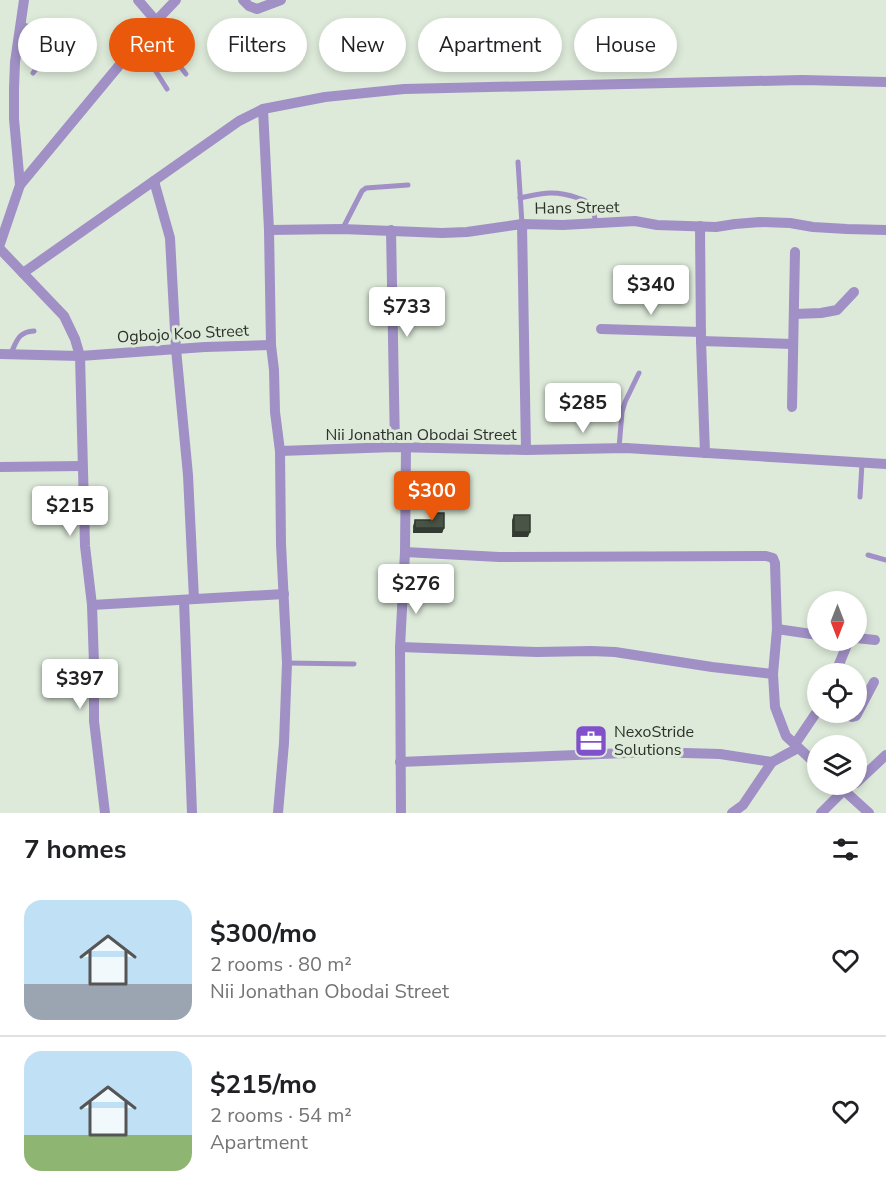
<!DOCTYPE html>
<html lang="en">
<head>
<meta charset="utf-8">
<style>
  :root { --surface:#fff; --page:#f6f6f6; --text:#202124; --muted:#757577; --line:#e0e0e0; --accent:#ea580c }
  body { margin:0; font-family:"Nunito Sans",sans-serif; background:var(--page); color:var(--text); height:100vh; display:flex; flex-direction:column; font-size:22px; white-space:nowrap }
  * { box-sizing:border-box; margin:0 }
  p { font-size:20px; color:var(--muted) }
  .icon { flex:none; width:33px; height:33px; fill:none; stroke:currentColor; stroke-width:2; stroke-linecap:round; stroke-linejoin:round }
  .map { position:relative; height:813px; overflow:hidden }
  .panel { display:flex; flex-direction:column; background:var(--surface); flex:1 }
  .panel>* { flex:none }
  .guide { position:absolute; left:18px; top:18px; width:850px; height:54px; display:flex; gap:12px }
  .needle { width:39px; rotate:180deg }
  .controls { position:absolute; left:807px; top:591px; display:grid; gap:12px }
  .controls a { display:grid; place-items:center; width:60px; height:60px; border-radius:50%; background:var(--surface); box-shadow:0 3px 9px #0003; font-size:30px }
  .price { position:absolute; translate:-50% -51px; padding:0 14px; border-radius:6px; background:#fff; color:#222; font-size:20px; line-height:39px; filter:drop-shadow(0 2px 3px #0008) }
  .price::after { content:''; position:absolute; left:50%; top:36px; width:18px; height:14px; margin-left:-9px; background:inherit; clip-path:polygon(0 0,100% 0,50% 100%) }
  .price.current { background:var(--accent); color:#fff }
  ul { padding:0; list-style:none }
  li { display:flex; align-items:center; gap:18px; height:150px; padding:0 24px }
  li+li { border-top:2px solid var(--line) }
  li span { display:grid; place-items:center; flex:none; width:168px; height:120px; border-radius:18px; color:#555 }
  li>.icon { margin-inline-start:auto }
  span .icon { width:72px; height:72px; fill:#fffc; stroke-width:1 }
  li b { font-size:26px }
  h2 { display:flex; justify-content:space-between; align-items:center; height:72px; padding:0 24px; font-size:26px }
  .pill { padding:0 21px; border-radius:27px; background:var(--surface); box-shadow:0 3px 9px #0003; font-size:21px; line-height:54px }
  .pill.current { background:var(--accent); color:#fff }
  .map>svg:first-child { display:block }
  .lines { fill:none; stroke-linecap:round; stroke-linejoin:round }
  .service { stroke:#a090c6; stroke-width:5 }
  .minor { stroke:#a090c6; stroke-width:10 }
  .wall { fill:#3f473c }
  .shaded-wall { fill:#333a31 }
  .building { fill:#495346; stroke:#333a31; stroke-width:1.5 }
  .labels { text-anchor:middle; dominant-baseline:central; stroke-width:6; stroke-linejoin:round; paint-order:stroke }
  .street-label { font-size:16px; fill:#2c312b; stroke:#ddead9 }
  .poi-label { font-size:16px; fill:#2c312b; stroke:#ddead9; text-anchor:start }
</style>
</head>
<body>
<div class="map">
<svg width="886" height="813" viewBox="0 0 886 813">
  <rect width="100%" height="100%" fill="#ddead9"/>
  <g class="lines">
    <!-- service -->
    <g class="service">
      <path d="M21,24C46,32 51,43 67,62"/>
      <polyline points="150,28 186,74"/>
      <polyline points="138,43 167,89"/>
      <polyline points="33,73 53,46"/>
      <polyline points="518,162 522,224"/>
      <path d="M520,198C544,193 554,190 578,198C583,200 588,201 591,205C595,210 595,218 595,224"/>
      <polyline points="343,228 362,191 366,188 408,185"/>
      <path d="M11,353C17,341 18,332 34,331"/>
      <polyline points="619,448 622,412 625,402 639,373"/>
      <polyline points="860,497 862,463"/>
      <polyline points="868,555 886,560"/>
      <polyline points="287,663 354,664"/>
    </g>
    <!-- minor -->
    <g class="minor">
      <polyline points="138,0 156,21"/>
      <polyline points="243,0 249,6 257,9 281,0"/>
      <polyline points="263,109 269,230 271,345 274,370 275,412 280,451 281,544 287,663 284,743 278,813"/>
      <polyline points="154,181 170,238 176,349 188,475 194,599"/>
      <polyline points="20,185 156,21 176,0"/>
      <polyline points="522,224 526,450"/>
      <polyline points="700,226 701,341 705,453"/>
      <polyline points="269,230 342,229 442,233 467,232 522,224 563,225 635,221 657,225 716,227 735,224 760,222 790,223 813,227 847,229 886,230"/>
      <polyline points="391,230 395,447"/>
      <polyline points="0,244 20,185 14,119 14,89 15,62 24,0"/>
      <polyline points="0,249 64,316 75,339 80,356 85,546 92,605 94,664 94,721 105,813"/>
      <polyline points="23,273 239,121 263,109 325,97 404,89 802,80 886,82"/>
      <polyline points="794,314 821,313 837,310 854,292"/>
      <polyline points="601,329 701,332"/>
      <polyline points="701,341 793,344"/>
      <polyline points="0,354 80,356 205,347 271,345"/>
      <polyline points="792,407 795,252"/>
      <polyline points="280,451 395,447 526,450 626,448 886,464"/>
      <polyline points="0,467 82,466"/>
      <polyline points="405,552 499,557 766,556 773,558 775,563 777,629 773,674 775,707 786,736 818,766"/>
      <polyline points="184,600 192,813"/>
      <polyline points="92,605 284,594"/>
      <polyline points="777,629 818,635"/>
      <polyline points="856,638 875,640"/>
      <polyline points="400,647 537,652 591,651 615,652 712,667 773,674"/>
      <polyline points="835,674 849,640"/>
      <polyline points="841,712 852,717 856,716 874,682"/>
      <polyline points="795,744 818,710"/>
      <polyline points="400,762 650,752 720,754 772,762 798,748"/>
      <polyline points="856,783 886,755"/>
      <polyline points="837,784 869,813"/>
      <polyline points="401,813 400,647 405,552 406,448"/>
      <polyline points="732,813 743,805 772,762"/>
      <polyline points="821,813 843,791"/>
    </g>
  </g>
  <!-- wall -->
  <g class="wall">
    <polygon points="433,513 444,528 442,533 413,533 413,526 415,520 431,520"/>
    <polygon points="514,515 528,537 512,537 512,520"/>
  </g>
  <!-- shaded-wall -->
  <g class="shaded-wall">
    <polygon points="415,528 444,528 442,533 413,533"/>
    <polygon points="514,532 530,532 528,537 512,537"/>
  </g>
  <!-- building -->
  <g class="building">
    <polygon points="433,513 444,513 444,528 415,528 415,520 433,520"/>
    <rect x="514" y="515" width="16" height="17"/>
  </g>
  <!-- icons -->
  <defs>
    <symbol id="office-square" viewBox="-11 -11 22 22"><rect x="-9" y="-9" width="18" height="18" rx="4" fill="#8051ca" stroke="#ddead9"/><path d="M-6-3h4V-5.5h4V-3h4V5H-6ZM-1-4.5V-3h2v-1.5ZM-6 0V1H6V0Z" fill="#fff"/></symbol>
  </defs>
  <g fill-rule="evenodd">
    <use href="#office-square" x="572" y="722" width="38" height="38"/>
  </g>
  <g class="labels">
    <!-- street labels -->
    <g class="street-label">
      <text transform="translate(577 208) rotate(-1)">Hans Street</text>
      <text transform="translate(183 334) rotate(-3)">Ogbojo Koo Street</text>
      <text x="421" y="435">Nii Jonathan Obodai Street</text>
    </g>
    <!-- poi labels -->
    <g class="poi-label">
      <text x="614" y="732">NexoStride<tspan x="614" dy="18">Solutions</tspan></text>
    </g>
  </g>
</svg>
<div class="controls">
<a><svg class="needle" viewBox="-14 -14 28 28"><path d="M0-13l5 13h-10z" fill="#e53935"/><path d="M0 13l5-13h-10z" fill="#757577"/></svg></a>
<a><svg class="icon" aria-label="locate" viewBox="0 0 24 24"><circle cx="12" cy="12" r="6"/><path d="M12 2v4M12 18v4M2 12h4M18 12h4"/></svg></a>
<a><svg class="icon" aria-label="layers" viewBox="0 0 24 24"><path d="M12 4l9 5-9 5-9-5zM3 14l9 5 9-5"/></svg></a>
</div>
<b class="price" style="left:651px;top:316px">$340</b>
<b class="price" style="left:407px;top:338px">$733</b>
<b class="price" style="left:583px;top:434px">$285</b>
<b class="price current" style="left:432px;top:522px">$300</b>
<b class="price" style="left:70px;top:537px">$215</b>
<b class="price" style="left:416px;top:615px">$276</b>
<b class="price" style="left:80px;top:710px">$397</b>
<div class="guide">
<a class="pill">Buy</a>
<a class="pill current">Rent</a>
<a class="pill">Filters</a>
<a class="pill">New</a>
<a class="pill">Apartment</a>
<a class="pill">House</a>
</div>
</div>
<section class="panel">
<h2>7 homes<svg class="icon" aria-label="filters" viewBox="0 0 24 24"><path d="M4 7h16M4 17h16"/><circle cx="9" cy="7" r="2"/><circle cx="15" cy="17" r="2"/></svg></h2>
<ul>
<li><span style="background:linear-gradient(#bfe0f5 70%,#9aa5b1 0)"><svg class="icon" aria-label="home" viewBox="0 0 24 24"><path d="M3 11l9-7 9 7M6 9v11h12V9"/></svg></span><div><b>$300/mo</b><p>2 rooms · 80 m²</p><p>Nii Jonathan Obodai Street</p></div><svg class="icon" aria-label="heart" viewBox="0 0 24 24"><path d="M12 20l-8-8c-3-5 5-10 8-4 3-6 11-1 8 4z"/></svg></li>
<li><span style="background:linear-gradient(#bfe0f5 70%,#8fb573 0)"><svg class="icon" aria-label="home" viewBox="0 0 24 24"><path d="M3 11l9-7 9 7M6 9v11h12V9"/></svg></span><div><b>$215/mo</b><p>2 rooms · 54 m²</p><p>Apartment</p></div><svg class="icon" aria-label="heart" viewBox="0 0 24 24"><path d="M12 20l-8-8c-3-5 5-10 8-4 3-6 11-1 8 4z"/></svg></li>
</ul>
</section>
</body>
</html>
